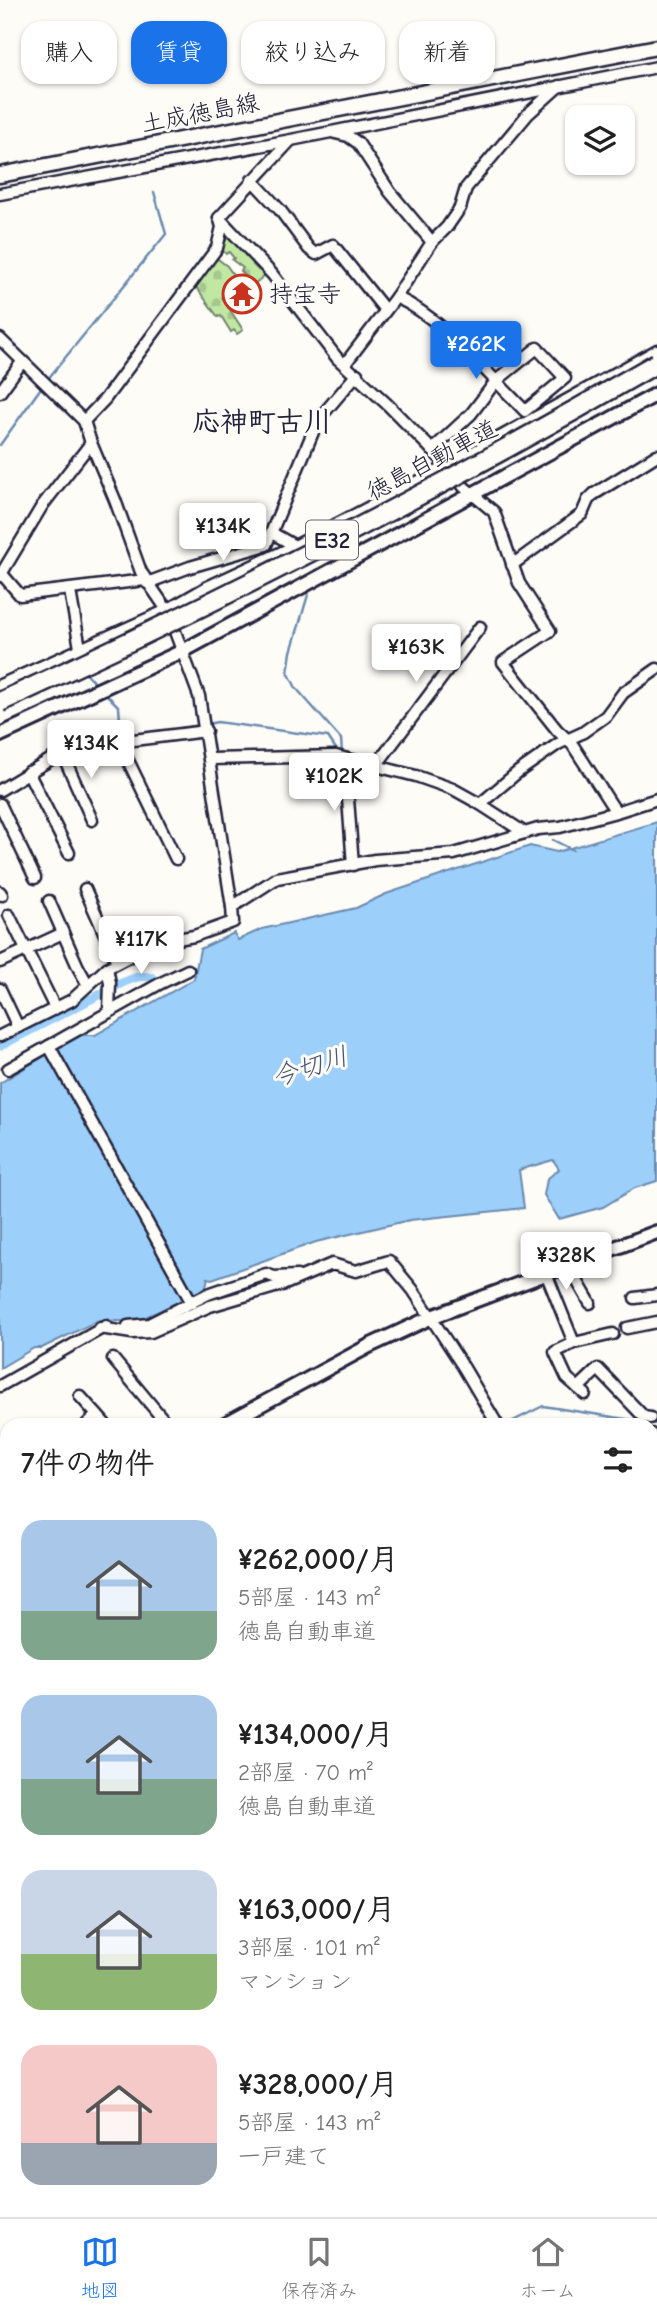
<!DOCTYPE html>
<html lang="ja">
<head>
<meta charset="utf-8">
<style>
  :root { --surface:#fff; --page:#f2f2f2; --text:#222; --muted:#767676; --line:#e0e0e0; --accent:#1a73e8 }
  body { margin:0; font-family:"Comic Neue","Klee One",sans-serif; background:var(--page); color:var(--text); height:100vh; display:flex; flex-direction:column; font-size:26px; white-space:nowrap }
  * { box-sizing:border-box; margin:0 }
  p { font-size:23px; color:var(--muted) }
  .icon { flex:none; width:38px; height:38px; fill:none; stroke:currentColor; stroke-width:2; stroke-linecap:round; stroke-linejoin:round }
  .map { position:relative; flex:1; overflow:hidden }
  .side { position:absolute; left:0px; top:1418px; width:658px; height:800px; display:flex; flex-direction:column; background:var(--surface); border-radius:21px 21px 0 0; box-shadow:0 2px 5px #0004 }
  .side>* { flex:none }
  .guide { position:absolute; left:21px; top:21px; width:616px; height:63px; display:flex; gap:14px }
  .buttons { position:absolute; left:565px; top:105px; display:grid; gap:14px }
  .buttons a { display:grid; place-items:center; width:70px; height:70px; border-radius:14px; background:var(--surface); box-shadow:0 2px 5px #0004; font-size:35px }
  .price { position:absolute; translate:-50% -60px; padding:0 16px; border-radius:7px; background:#fff; color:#222; font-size:23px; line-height:46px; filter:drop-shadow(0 2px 4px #0008) }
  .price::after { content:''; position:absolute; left:50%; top:42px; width:21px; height:16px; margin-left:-10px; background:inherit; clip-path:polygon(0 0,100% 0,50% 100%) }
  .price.active { background:var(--accent); color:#fff }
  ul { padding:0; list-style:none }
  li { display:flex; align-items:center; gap:21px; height:175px; padding:0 21px }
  li span { display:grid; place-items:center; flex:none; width:196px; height:140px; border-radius:21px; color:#555 }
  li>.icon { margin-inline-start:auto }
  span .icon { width:84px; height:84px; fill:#fffc; stroke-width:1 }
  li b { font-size:30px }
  h2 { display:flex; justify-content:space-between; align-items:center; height:84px; padding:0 21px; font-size:30px }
  .pill { padding:0 24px; border-radius:21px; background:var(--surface); box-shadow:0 2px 5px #0004; font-size:24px; line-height:63px }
  .pill.active { background:var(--accent); color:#fff }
  .tabs { display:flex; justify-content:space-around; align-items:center; height:98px; border-top:2px solid var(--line); background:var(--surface); font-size:19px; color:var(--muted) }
  .tabs a { display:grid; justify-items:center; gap:4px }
  .tabs .active { color:var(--accent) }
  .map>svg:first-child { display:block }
  .industrial { fill:url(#industrial-grid) }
  .cemetery { fill:url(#cemetery-stones); stroke:#72856f; stroke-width:2 }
  .water { fill:#9ccffa; stroke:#6b8aae; stroke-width:2 }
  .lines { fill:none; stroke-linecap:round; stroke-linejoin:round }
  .stream { stroke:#6b8aae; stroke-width:2.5 }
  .canal { stroke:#9ccffa; stroke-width:9 }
  .minor-casing { stroke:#22223b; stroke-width:15 }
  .tertiary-casing { stroke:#22223b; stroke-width:18 }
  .secondary-casing { stroke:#22223b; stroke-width:19 }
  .primary-casing { stroke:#22223b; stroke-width:21 }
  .minor { stroke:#fdfcf7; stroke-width:10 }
  .tertiary { stroke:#fdfcf7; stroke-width:12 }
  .secondary { stroke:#fdfcf7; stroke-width:14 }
  .primary { stroke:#fdfcf7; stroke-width:16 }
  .motorway-bridge-casing { stroke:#22223b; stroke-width:23; stroke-linecap:butt }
  .motorway-bridge { stroke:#fdfcf7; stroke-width:18 }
  .labels { text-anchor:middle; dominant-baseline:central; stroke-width:6; stroke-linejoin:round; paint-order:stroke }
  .shield { fill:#fdfcf7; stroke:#646373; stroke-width:2 }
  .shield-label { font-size:23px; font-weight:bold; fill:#22223b }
  .street-label { font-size:24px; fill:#22223b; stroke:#fdfcf7 }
  .poi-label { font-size:24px; fill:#22223b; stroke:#fdfcf7; text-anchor:start }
  .water-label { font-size:26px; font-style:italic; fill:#475674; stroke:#fdfcf7 }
  .quarter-label { font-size:28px; font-weight:bold; fill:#22223b; stroke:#fdfcf7 }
</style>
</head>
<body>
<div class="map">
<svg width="657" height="2217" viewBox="0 0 657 2217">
  <defs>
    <pattern id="industrial-grid" width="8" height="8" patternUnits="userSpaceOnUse" patternTransform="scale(1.75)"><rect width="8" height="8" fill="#efeff7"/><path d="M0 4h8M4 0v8" fill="none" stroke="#cdcdd5"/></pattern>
    <pattern id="cemetery-stones" width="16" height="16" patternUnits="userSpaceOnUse" patternTransform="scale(1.75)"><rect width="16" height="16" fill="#c1e8a3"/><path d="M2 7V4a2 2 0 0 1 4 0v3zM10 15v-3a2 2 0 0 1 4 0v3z" fill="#a6c78d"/></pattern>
  </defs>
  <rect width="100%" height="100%" fill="#fdfcf7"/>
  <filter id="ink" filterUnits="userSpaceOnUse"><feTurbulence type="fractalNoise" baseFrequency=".0143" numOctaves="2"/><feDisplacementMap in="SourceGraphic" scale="14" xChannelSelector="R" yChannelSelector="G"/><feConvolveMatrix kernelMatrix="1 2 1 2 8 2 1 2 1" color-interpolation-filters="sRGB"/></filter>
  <g filter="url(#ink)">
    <!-- industrial -->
    <g class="industrial">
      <polygon points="0,1564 7,1573 7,2210 201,2210 193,2217 0,2217"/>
      <polygon points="249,2210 462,2210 469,2217 240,2217"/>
    </g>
    <!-- cemetery -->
    <g class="cemetery">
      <polygon points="229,236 256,261 253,265 258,270 262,267 273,279 271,281 265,275 253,285 241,271 243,268 232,260 234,258 229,252 226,254 220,248"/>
      <polygon points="214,256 227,266 239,283 222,297 243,330 237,334 234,330 231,332 221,316 218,317 194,284"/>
    </g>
    <!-- water -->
    <polygon class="water" points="657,822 657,1181 635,1188 603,1207 559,1219 544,1195 547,1179 559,1169 553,1160 519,1170 524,1208 410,1220 316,1242 212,1279 208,1278 205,1290 135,1322 99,1320 42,1348 34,1348 0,1368 0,1083 79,1035 95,1035 194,979 200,949 234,933 238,940 262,929 356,908 386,894 530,846 557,852"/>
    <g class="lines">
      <!-- stream -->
      <g class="stream">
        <polyline points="47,380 166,234 154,192"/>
        <polyline points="0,445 43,385"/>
        <polyline points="442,451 448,457"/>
        <path d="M490,501C508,519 506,536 517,557L518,556"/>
        <polyline points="589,505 657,462"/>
        <polyline points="562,522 577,512"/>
        <polyline points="310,588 291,652 288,672 296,688 341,739 342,753"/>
        <polyline points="82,670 97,685"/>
        <polyline points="0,692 71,659 72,660"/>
        <polyline points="104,692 119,707 121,735"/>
        <polyline points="208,724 217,722 328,737 338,752"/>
        <polyline points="166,731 201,725"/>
        <polyline points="63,748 81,741 160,732"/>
        <polyline points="9,779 51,754"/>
        <polyline points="501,812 525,827"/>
        <polyline points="553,840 573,850"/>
        <polyline points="507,1424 543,1406 657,1424"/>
        <polyline points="651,1797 657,1798"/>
        <polyline points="651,2190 657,2191"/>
      </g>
      <!-- canal -->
      <path class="canal" d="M0,1046L122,983C133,978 142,974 153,978"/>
      <defs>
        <g id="minor">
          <polyline points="335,133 348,136 358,143 390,192 432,242"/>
          <polyline points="252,180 280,210 309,249 316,254 333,245 385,310"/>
          <polyline points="0,194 291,140 657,67"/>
          <polyline points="219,218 272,274 337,358 388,405 448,466 464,487 494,512 519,583 550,631 503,662 557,730 572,744 616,812"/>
          <polyline points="219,218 290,141"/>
          <path d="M396,297C436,316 465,349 496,381L537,348L565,378L525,411L496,381L471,414L432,450"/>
          <polyline points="0,339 84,421 91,443"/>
          <polyline points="345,364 396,297 432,242 447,227 460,208 466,188 528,114 559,86"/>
          <polyline points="0,392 22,362"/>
          <polyline points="84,421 105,399 217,248 222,227 220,220"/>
          <polyline points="272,533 295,546"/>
          <polyline points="512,565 582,514 588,500 594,494 657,455"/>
          <polyline points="2,574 20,595 145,580"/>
          <polyline points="0,576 42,506 91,443 115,500 141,572 167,610 199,696 232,907 277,878 375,860 454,854 538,829 560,827 616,812 657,799"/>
          <polyline points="147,583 190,567 266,545 318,420 357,374"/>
          <polyline points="70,591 80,648"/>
          <polyline points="0,685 167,610 207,587 295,546 448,466 657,350"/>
          <polyline points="118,740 176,859"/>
          <polyline points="62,753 92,820"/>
          <polyline points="211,759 336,756 416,776 453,789 480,804 525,833"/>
          <polyline points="345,759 353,865"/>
          <polyline points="375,767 480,627"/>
          <polyline points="28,772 69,853"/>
          <polyline points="0,790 58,755 85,746 206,731"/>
          <polyline points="0,804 35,878"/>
          <polyline points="480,804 518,772 558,744 582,733 606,716 623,693 657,669"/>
          <polyline points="85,889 117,962"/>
          <polyline points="0,892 2,895"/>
          <polyline points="49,901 78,967 88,985"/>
          <polyline points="9,915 55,1008"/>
          <polyline points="0,962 63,933"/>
          <polyline points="107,968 110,983 109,1012"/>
          <polyline points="188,970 161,983 49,1046 192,1303"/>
          <polyline points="0,989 18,1027"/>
          <polyline points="0,1036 72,1000 107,968 155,943 194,936 233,922 232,907"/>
          <polyline points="8,1069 49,1046"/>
          <polyline points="568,1265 590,1303"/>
          <polyline points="546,1273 574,1343 555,1352 567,1378 585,1394"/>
          <polyline points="635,1298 657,1295"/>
          <polyline points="128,1326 149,1324 208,1294 266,1274 274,1277 297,1276"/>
          <polyline points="100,1328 132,1333 151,1332 210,1306 285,1284 332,1264 356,1271 389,1261 413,1290 464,1368 497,1424"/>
          <polyline points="627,1328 657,1322"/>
          <polyline points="574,1343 613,1334"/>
          <polyline points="113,1359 167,1424"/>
          <polyline points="0,1386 106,1326"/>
          <polyline points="578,1388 598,1369 644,1417 650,1418"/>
          <polyline points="80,1396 105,1424"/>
          <polyline points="87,1424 97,1415"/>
          <polyline points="651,1434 657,1439"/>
          <polyline points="651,1487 657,1492"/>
          <polyline points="651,1741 657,1753"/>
          <polyline points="651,1763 657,1766"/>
          <polyline points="651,2087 657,2090"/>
        </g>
        <g id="tertiary">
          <polyline points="0,735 183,651 657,394"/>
          <polyline points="225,1424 369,1346 434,1316 657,1232"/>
          <polyline points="651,2152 657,2155"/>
        </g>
        <polyline id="secondary" points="0,175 657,47"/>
        <g id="primary">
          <polyline points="0,1463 7,1472"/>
          <polyline points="651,1877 657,1873"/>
          <polyline points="598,2210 603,2217"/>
          <polyline points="225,2217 233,2210"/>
        </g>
      </defs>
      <!-- minor casing -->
      <use href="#minor" class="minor-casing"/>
      <!-- tertiary casing -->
      <use href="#tertiary" class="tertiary-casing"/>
      <!-- secondary casing -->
      <use href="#secondary" class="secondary-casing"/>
      <!-- primary casing -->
      <use href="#primary" class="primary-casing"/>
      <!-- minor -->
      <use href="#minor" class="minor"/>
      <!-- tertiary -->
      <use href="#tertiary" class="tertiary"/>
      <!-- secondary -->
      <use href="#secondary" class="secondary"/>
      <!-- primary -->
      <use href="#primary" class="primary"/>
      <defs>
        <path id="motorway-bridge" d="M0,702C224,600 444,487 657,363"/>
      </defs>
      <!-- motorway-bridge casing -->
      <use href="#motorway-bridge" class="motorway-bridge-casing"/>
      <!-- motorway-bridge -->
      <use href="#motorway-bridge" class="motorway-bridge"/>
    </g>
  </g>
  <!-- icons -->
  <defs>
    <symbol id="temple-ring" viewBox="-11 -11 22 22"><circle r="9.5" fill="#fdfcf7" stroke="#c8321e" stroke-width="1.5"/><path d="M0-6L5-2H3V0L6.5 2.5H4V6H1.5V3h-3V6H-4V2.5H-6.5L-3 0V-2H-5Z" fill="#c8321e"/></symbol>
  </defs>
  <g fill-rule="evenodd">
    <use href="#temple-ring" x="220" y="272" width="44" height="44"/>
  </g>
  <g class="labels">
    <!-- shield labels -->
    <rect class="shield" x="306" y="520.5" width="52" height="39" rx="5"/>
    <g class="shield-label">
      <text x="332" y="540">E32</text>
    </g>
    <!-- street labels -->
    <g class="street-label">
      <text transform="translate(200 113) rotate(-11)">土成徳島線</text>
      <text transform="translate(432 460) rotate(-28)">徳島自動車道</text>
    </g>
    <!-- poi labels -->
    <g class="poi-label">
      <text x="269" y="294">持宝寺</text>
    </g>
    <!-- water labels -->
    <g class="water-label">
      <text transform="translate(310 1067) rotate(-17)">今切川</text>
    </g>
    <!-- quarter labels -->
    <g class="quarter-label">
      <text x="262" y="422">応神町古川</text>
    </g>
  </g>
</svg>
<div class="buttons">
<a><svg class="icon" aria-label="layers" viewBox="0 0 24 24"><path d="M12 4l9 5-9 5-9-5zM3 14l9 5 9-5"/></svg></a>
</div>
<b class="price active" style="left:476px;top:381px">¥262K</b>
<b class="price" style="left:223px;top:563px">¥134K</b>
<b class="price" style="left:416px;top:684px">¥163K</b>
<b class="price" style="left:91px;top:780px">¥134K</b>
<b class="price" style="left:334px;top:813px">¥102K</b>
<b class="price" style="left:141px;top:976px">¥117K</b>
<b class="price" style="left:566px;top:1292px">¥328K</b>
<div class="guide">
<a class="pill">購入</a>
<a class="pill active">賃貸</a>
<a class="pill">絞り込み</a>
<a class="pill">新着</a>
</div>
<section class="side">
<h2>7件の物件<svg class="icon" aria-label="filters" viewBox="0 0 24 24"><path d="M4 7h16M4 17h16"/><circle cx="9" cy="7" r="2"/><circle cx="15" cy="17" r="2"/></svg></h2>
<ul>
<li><span style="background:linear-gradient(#a9c7e8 65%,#7fa58c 0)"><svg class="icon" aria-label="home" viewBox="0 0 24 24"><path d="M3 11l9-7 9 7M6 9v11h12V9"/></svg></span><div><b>¥262,000/月</b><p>5部屋 · 143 m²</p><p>徳島自動車道</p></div></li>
<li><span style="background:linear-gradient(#a9c7e8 60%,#7fa58c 0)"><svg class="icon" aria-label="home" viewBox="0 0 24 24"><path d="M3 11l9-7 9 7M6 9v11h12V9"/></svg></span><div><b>¥134,000/月</b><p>2部屋 · 70 m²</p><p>徳島自動車道</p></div></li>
<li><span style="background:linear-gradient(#c9d6e8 60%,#8fb573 0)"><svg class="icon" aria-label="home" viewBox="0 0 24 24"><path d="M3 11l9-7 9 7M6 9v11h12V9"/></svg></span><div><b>¥163,000/月</b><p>3部屋 · 101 m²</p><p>マンション</p></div></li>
<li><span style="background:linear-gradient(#f6c9c9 70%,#9aa5b1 0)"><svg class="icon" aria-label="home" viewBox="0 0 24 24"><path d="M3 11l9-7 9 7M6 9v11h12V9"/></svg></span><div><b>¥328,000/月</b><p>5部屋 · 143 m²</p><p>一戸建て</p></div></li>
</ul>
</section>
</div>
<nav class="tabs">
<a class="active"><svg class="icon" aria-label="map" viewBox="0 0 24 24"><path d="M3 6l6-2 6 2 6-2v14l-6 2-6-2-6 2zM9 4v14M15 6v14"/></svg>地図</a>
<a><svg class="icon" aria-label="saved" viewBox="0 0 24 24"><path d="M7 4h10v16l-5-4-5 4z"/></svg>保存済み</a>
<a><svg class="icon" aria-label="home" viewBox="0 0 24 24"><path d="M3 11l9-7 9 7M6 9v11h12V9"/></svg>ホーム</a>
</nav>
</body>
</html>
